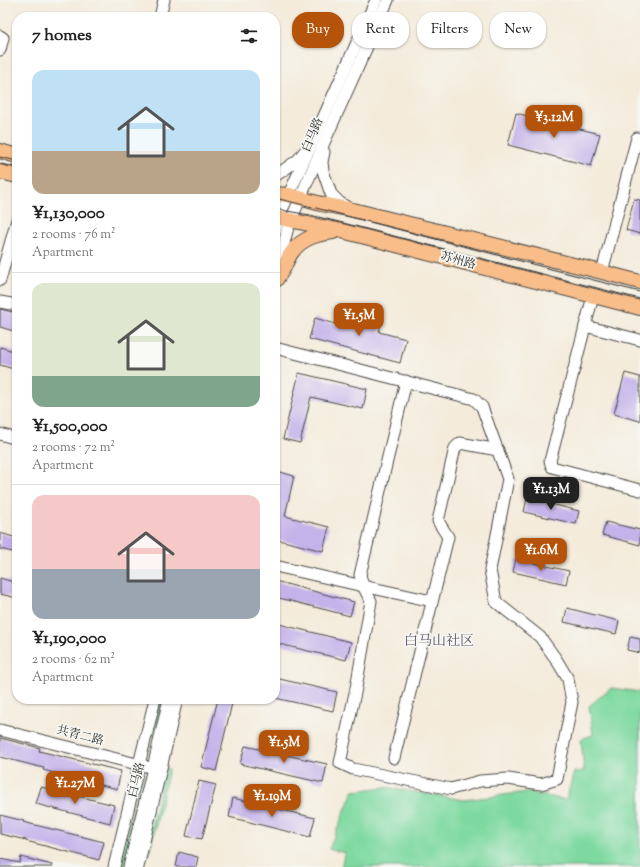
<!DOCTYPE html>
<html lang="en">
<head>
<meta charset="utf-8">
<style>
  :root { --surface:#fff; --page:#f6f6f6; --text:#222; --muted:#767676; --line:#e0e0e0; --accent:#b45309 }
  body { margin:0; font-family:"Sorts Mill Goudy","Noto Serif SC",serif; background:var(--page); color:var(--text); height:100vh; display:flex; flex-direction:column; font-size:15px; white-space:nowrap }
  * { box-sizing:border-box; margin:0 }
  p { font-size:13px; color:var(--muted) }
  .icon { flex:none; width:22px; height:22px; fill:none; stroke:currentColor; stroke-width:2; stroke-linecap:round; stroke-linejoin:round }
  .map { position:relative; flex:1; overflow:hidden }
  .sheet { position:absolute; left:12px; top:12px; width:268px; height:692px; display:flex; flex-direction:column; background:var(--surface); border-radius:16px; box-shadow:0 1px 3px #0004 }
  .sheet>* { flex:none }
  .top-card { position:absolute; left:292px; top:12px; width:288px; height:36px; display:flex; gap:8px }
  .price { position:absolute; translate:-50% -34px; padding:0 9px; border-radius:8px; background:var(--accent); color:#fff; font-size:13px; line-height:26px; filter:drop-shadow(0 1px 2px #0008) }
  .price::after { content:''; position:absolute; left:50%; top:24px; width:12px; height:9px; margin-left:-6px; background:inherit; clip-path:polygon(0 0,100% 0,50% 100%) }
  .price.active { background:#222; color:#fff }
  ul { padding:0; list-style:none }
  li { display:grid; align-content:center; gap:8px; height:212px; padding:0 20px }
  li+li { border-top:1px solid var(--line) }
  li span { display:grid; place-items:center; height:124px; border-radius:12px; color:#555 }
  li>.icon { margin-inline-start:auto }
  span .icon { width:72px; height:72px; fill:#fffc; stroke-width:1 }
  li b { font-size:17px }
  h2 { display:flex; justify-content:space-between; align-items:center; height:48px; padding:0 20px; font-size:17px }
  .pill { padding:0 14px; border-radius:16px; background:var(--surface); box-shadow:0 1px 3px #0004; font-size:14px; line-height:36px }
  .pill.active { background:var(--accent); color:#fff }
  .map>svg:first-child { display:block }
  .green { fill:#7ed9a0; stroke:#548266 }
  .building { fill:#c4b2ea }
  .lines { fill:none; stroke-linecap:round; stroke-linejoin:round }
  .minor-casing { stroke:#494845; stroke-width:13 }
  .major-casing { stroke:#494845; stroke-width:16 }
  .minor { stroke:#fff; stroke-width:11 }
  .major { stroke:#f8bd89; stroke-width:14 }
  .tram { stroke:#2b2b2b; stroke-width:1 }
  .labels { text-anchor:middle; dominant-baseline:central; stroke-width:3.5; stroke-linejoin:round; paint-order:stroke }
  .street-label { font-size:12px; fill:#2b2b2b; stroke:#f6f6f2 }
  .quarter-label { font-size:14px; fill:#615a6e; stroke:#f6f6f2 }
</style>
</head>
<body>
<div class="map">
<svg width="640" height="867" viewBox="0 0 640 867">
  <rect width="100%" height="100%" fill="#f6f6f2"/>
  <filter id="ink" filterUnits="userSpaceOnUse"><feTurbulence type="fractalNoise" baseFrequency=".025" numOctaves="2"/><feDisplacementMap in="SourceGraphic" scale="8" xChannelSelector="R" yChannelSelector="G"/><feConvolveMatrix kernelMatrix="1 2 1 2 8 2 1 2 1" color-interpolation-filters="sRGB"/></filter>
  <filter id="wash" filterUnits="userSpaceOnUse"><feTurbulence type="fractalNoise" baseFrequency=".012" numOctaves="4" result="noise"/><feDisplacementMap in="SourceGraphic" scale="16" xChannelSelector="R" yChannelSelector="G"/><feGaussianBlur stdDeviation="0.9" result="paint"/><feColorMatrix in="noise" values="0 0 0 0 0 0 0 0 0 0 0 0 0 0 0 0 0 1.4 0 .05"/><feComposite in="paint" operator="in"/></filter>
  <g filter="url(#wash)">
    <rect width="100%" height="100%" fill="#f4ebda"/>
    <!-- green -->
    <g class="green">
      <polygon points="611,688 640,692 640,867 341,867 345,853 329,849 353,791 385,787 465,800 527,792 566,800 574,772 584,771 581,739 593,735 589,706"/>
      <polygon points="159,699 163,699 155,736 150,735"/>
      <polygon points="165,768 169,769 149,854 145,853"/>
      <polygon points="141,774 146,775 124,867 119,867"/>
    </g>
    <g id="blocks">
      <!-- building -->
      <g class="building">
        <polygon points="516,113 600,134 591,166 508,145"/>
        <polygon points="634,199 640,200 640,234 626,230"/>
        <polygon points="0,309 17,313 17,332 0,327"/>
        <polygon points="342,313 381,324 379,332 406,339 400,363 309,339 315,318 339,325"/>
        <polygon points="0,347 17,352 17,370 0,365"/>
        <polygon points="299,373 367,389 363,409 311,397 300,443 283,439"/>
        <polygon points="625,373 640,377 640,421 614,414"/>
        <polygon points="277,471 294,476 285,516 329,527 323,551 275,539 275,479"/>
        <polygon points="527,498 579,511 576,524 524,512"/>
        <polygon points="606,522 640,530 640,545 602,535"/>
        <polygon points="0,533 17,538 17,553 0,549"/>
        <polygon points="516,559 569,571 566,584 513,572"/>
        <polygon points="0,578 17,583 17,598 0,594"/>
        <polygon points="275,581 354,602 350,616 275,597"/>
        <polygon points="567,608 619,621 616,634 564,622"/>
        <polygon points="275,623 351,642 346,660 275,643"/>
        <polygon points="630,637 640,639 640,653 627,650"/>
        <polygon points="275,678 337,692 333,711 275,698"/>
        <polygon points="218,699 233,699 216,771 201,767"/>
        <polygon points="0,738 40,748 39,751 121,771 117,789 43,770 44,768 0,757"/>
        <polygon points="245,746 327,764 323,783 240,764"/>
        <polygon points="199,781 216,785 202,839 186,836"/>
        <polygon points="41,787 114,805 110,823 36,804"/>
        <polygon points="233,798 315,818 310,837 229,817"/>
        <polygon points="0,815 24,821 23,822 104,842 99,860 26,841 26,840 0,834"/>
        <polygon points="179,852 198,857 196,867 176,867"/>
        <polygon points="21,857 52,865 52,867 0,867 0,859 20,863"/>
      </g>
    </g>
  </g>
  <g filter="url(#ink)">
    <use href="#blocks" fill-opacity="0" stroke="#494845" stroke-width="1"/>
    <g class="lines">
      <defs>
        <g id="minor">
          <polyline points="160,17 164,0"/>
          <polyline points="0,36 3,38 0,50"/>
          <polyline points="324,152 322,162 323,171 331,194 340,203 349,208"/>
          <polyline points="275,176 298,160 305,151"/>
          <polyline points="275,232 282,210 376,0"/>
          <polyline points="278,269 287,231 291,220 326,138 388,0"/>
          <polyline points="602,272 637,138"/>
          <polyline points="0,280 17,220"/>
          <polyline points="593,296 550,461 552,467 640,490"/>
          <polyline points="0,302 17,305"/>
          <polyline points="585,326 640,340"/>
          <polyline points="275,348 474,399 482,407 508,479 490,570 496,602 540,637 556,659 568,679 572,702 557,779 541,784 508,779 480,781 451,789 353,769 340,763 356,688 371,601 363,586"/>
          <polyline points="0,434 17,439"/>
          <polyline points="275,566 363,586 360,575 406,381"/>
          <polyline points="363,586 432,601"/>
          <polyline points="0,730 145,766"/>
          <polyline points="394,758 448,537 438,521 455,448 460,443 498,450"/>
          <polyline points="114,867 155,699"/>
          <polyline points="129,867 153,768 169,699"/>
          <polyline points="138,867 177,699"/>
        </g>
        <g id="major">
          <polyline points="0,151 17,156"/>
          <polyline points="0,172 17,176"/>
          <polyline points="275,194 289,195 321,204 353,210 602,272 640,282"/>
          <polyline points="275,217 342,231 640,308"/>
          <path d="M276,280C278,276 281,273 283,269C286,264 288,257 292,252C302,238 317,234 333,232"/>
        </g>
      </defs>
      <!-- minor casing -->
      <use href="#minor" class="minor-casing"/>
      <!-- major casing -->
      <use href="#major" class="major-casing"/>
      <!-- minor -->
      <use href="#minor" class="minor"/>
      <!-- major -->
      <use href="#major" class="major"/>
      <!-- tram -->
      <g class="tram">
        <polyline points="0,157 17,161"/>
        <polyline points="0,164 17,167"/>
        <polyline points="275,198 312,207 640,292"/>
        <polyline points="275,209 310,215 343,223 640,299"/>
      </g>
    </g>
  </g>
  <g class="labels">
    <!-- street labels -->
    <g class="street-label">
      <text transform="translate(313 135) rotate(-67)">白马路</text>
      <text transform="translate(458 261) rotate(15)">苏州路</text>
      <text transform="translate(80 736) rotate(14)">共青二路</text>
      <text transform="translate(137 780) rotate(-76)">白马路</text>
    </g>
    <!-- quarter labels -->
    <g class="quarter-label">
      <text x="439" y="642">白马山社区</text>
    </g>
  </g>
</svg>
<b class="price" style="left:554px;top:139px">¥3.12M</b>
<b class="price" style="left:359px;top:337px">¥1.5M</b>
<b class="price active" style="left:551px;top:511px">¥1.13M</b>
<b class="price" style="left:541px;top:572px">¥1.6M</b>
<b class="price" style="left:284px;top:764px">¥1.5M</b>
<b class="price" style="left:75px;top:805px">¥1.27M</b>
<b class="price" style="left:272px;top:818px">¥1.19M</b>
<div class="top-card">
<a class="pill active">Buy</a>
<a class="pill">Rent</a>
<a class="pill">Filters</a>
<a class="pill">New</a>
</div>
<section class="sheet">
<h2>7 homes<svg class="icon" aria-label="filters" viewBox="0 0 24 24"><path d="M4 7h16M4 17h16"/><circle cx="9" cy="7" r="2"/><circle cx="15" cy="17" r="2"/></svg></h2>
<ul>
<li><span style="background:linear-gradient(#bfe0f5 65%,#b9a48a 0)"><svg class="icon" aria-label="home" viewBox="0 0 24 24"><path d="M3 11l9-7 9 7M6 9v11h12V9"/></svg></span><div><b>¥1,130,000</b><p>2 rooms · 76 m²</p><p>Apartment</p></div></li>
<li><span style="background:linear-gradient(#dfe7d0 75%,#7fa58c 0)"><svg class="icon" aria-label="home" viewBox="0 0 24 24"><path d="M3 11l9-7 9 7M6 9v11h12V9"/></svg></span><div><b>¥1,500,000</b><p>2 rooms · 72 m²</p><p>Apartment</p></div></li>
<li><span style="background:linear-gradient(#f6c9c9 60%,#9aa5b1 0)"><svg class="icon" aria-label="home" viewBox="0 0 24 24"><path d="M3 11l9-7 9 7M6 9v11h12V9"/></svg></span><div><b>¥1,190,000</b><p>2 rooms · 62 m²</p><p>Apartment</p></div></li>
</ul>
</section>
</div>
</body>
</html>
